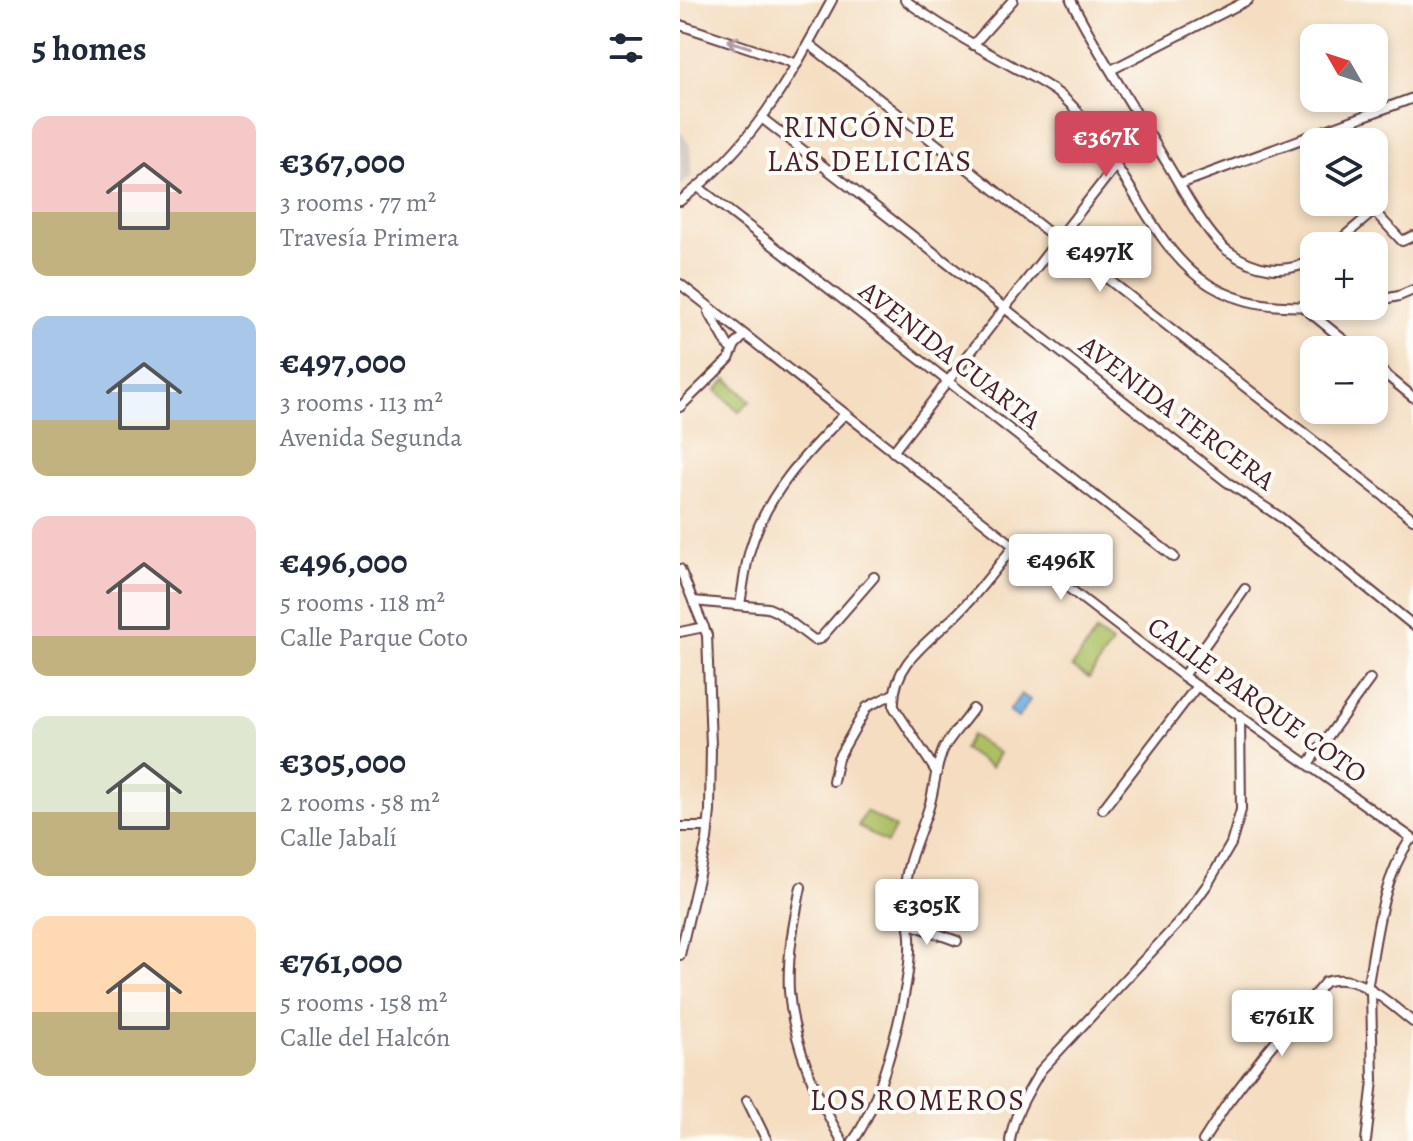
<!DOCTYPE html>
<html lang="en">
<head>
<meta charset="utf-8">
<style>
  :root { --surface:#fff; --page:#f2f2f3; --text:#1f2937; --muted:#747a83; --accent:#d1495b }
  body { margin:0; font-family:Alegreya,serif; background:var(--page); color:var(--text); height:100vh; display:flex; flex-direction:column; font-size:30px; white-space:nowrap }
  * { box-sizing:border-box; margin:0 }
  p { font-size:26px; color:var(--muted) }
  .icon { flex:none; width:44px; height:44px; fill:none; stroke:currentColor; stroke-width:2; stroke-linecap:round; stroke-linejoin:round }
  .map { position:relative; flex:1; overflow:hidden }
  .side { display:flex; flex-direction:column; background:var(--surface); width:680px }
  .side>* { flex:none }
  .needle { width:52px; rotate:309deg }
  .controls { position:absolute; left:620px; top:24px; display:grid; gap:16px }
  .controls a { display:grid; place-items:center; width:88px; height:88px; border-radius:16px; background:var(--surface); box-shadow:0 4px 12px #0003; font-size:40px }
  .price { position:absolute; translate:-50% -68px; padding:0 18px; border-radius:8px; background:#fff; color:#222; font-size:26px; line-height:52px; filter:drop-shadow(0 2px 4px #0008) }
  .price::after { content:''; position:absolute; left:50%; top:48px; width:24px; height:18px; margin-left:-12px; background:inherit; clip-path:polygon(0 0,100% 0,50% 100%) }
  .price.on { background:var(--accent); color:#fff }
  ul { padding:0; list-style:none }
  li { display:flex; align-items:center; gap:24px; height:200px; padding:0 32px }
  li span { display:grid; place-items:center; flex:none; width:224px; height:160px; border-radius:16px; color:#555 }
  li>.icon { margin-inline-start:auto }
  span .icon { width:96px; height:96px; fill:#fffc; stroke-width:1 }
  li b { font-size:34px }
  h2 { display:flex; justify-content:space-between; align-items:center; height:96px; padding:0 32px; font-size:34px }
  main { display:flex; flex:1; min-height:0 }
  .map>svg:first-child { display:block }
  .industrial { fill:#ccc2b9 }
  .green { fill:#acc064; stroke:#7b7048; stroke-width:2 }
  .water { fill:#6db0e2; stroke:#5c6886; stroke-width:2 }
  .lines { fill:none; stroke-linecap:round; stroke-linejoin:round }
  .minor-casing { stroke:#643c41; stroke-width:12 }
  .minor { stroke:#fff; stroke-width:8 }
  .oneway { stroke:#ae9aa0 }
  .labels { text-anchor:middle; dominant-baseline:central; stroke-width:8; stroke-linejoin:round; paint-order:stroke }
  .street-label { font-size:28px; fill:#4a1f2b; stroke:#fdfcf7 }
  .neighbourhood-label { font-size:30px; letter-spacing:2px; fill:#4a1f2b; stroke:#fdfcf7 }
</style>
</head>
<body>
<main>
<section class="side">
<h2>5 homes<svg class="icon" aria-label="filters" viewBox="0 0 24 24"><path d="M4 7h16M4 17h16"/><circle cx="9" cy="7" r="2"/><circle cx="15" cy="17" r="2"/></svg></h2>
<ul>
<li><span style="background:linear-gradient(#f6c9c9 60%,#c2b280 0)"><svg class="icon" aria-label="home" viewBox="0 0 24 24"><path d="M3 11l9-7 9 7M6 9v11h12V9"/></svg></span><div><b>€367,000</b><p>3 rooms · 77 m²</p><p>Travesía Primera</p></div></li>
<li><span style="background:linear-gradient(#a9c7e8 65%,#c2b280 0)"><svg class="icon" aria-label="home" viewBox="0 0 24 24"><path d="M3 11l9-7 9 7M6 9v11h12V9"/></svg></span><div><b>€497,000</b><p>3 rooms · 113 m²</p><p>Avenida Segunda</p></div></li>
<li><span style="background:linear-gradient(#f6c9c9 75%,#c2b280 0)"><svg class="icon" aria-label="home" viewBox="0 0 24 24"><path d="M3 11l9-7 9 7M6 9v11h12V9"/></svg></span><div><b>€496,000</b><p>5 rooms · 118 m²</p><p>Calle Parque Coto</p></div></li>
<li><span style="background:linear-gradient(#dfe7d0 60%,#c2b280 0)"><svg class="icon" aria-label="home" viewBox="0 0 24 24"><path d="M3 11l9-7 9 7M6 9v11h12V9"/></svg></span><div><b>€305,000</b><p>2 rooms · 58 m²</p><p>Calle Jabalí</p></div></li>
<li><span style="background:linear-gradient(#ffd9b3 60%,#c2b280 0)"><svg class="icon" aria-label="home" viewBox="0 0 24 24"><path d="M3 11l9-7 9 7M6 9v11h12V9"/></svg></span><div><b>€761,000</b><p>5 rooms · 158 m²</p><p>Calle del Halcón</p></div></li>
</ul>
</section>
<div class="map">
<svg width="733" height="1141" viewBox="0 0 733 1141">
  <rect width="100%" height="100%" fill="#fdfcf7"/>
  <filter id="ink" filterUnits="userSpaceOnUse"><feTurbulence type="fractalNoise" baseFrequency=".0125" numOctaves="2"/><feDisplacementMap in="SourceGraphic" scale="16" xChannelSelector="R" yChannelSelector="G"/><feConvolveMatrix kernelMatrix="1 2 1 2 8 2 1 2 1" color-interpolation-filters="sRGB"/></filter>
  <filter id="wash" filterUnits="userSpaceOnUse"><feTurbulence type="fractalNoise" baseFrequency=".006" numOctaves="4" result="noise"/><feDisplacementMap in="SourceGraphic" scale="32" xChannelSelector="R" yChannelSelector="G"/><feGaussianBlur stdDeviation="1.8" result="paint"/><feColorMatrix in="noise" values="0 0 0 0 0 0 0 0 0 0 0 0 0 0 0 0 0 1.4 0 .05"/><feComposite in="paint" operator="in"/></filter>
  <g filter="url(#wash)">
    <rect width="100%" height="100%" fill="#f4ddc0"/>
    <!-- industrial -->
    <polygon class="industrial" points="0,131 10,145 12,176 0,186"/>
    <!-- green -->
    <g class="green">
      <polygon points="47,379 70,401 59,412 36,390"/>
      <polygon points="416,632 432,643 409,678 392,667"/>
      <polygon points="291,735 319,753 311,767 283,749"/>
      <polygon points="186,811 215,828 207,843 178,826"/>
    </g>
    <!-- water -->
    <polygon class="water" points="341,694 350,700 338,718 329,711"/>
  </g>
  <g filter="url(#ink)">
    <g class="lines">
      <defs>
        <g id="minor">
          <path d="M225,0C256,23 288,42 323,61C343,73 367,83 385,99C400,112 411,129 423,146C486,236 501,313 634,306"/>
          <path d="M391,0C419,55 453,107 485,160C500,184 526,235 548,251C574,270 605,276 634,259"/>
          <polyline points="0,25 117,64"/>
          <polyline points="129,44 733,519"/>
          <polyline points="293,45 333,0"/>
          <polyline points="431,70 568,0"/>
          <polyline points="83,119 547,482 600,517 733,625"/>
          <polyline points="500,184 733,98"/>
          <polyline points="18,187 494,557"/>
          <path d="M0,201C75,144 108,81 152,0"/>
          <polyline points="653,246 694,211 722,241 733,236"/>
          <polyline points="0,284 334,546 503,676 733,839"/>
          <polyline points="694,301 719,296 733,290"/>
          <polyline points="622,306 676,350"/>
          <polyline points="29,312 49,347"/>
          <polyline points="694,365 733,397"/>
          <polyline points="0,407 49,359 55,345 64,336"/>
          <polyline points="213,452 436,165"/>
          <polyline points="0,569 27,635 31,746 30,811 27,840 0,955"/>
          <polyline points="13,601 88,608 97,612 134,640 140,639 194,577"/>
          <path d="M60,605C63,587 65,567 70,550C86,495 125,454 165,414"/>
          <polyline points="0,632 24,627"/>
          <polyline points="503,676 565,589"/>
          <polyline points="628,764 690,679"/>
          <path d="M257,773L214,707C211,661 255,638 282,609C301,589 317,567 334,546"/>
          <polyline points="153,781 158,758 187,707 213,694"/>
          <polyline points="423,809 517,686"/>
          <polyline points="0,827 28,827"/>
          <path d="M121,887C114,921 107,956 109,991C113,1044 136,1095 162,1141"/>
          <polyline points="228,923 277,941"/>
          <path d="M687,989C697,936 700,884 731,838"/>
          <polyline points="67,1100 87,1141"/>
          <path d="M173,1141C201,1105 233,983 230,937C229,921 224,905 225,889C226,861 241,833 249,807C255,788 255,766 264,748C272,734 284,722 293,709"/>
          <path d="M330,1141C333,1116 348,1092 361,1070L503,918L527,885L551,844L561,810L560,715"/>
          <path d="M523,1141L546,1105L584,1055L645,982C678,971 708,1003 733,1022"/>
          <polyline points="686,1141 693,1081 691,991"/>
        </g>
      </defs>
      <!-- minor casing -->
      <use href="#minor" class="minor-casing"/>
      <!-- minor -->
      <use href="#minor" class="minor"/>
    </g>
    <!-- one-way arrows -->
    <defs><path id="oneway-shaft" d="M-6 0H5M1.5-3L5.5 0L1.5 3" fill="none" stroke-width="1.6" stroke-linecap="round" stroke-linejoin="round" transform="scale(2)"/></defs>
    <use class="oneway" href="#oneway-shaft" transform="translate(59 44) rotate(-162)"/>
  </g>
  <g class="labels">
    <!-- street labels -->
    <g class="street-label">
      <text transform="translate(270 355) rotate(38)">AVENIDA CUARTA</text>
      <text transform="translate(497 413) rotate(37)">AVENIDA TERCERA</text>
      <text transform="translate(577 700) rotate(36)">CALLE PARQUE COTO</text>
    </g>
    <!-- neighbourhood labels -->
    <g class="neighbourhood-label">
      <text x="190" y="127">RINCÓN DE<tspan x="190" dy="34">LAS DELICIAS</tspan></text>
      <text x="238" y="1100">LOS ROMEROS</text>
    </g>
  </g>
</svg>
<div class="controls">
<a><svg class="needle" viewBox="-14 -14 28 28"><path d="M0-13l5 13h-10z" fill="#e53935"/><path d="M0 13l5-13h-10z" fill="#747a83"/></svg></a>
<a><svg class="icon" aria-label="layers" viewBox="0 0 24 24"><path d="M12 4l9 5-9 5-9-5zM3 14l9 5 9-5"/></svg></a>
<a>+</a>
<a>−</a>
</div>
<b class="price on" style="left:426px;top:179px">€367K</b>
<b class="price" style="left:420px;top:294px">€497K</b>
<b class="price" style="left:381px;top:602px">€496K</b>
<b class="price" style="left:247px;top:947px">€305K</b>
<b class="price" style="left:602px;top:1058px">€761K</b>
</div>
</main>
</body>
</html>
